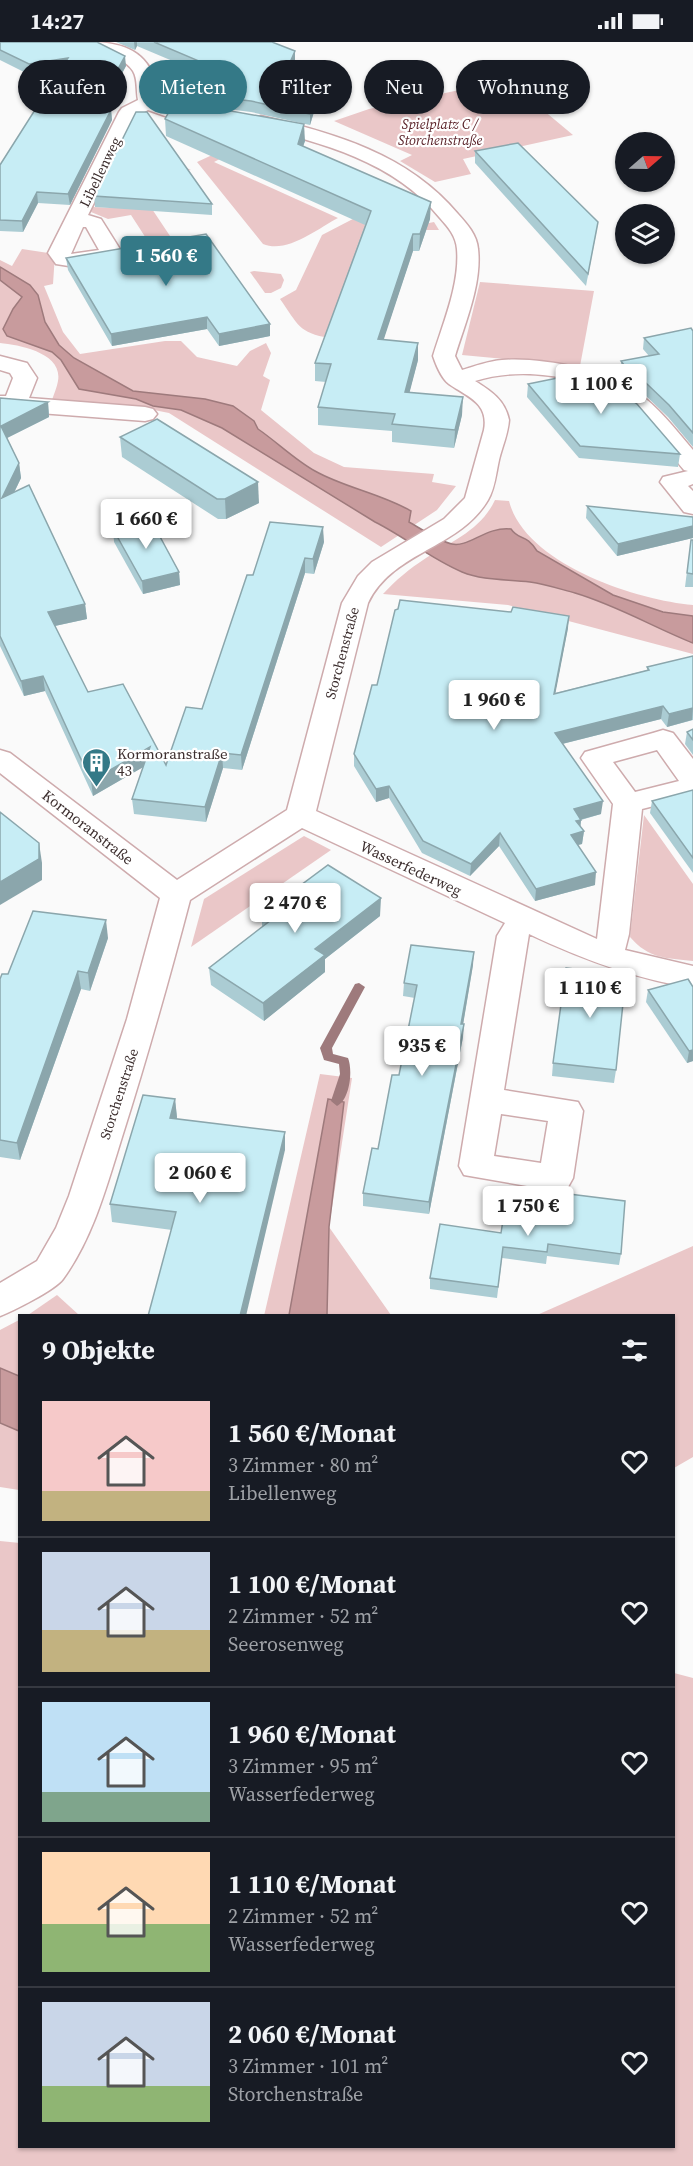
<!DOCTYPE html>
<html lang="de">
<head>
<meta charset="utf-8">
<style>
  :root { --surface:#171b24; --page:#242831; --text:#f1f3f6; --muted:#9ea1a6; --line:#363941; --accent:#347987 }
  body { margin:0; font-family:"Source Serif 4",serif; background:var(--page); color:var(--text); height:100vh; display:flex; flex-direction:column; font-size:22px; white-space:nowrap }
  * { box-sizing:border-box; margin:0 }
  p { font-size:20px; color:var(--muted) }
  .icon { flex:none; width:33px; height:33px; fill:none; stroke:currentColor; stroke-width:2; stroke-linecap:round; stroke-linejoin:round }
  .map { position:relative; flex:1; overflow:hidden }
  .details { position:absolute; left:18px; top:1272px; width:657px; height:834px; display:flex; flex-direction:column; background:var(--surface); border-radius:0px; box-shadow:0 2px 4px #0004 }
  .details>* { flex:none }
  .guide { position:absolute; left:18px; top:18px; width:657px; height:54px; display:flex; gap:12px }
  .needle { width:39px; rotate:70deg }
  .tools { position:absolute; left:615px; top:90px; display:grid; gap:12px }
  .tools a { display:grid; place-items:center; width:60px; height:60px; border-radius:50%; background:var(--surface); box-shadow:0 2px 4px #0004; font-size:30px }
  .price { position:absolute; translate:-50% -51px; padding:0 14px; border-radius:6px; background:#fff; color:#222; font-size:20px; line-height:39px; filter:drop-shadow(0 2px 3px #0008) }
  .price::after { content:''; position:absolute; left:50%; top:36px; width:18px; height:14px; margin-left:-9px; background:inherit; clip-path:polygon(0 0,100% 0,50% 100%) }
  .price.active { background:var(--accent); color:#fff }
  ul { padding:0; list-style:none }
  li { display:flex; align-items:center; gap:18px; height:150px; padding:0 24px }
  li+li { border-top:2px solid var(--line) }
  li span { display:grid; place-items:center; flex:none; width:168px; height:120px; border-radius:0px; color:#555 }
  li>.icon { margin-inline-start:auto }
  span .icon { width:72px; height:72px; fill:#fffc; stroke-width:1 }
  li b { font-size:26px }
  h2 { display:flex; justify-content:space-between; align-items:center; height:72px; padding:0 24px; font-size:26px }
  .chip { padding:0 21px; border-radius:27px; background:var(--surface); box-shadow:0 2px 4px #0004; font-size:21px; line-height:54px }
  .chip.active { background:var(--accent); color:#fff }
  .status { display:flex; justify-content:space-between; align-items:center; height:42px; padding:0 30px; background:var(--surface); direction:ltr }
  .status svg { height:16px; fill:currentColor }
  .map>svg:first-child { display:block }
  .green { fill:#eac7c8 }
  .water { fill:#c89b9d; stroke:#9e7a7c; stroke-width:1.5 }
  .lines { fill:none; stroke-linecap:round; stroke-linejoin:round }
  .stream { fill:#9e7a7c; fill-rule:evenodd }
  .street-casing { stroke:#ceabad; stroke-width:3 }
  .street { fill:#fff; fill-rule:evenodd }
  .wall { fill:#abccd3 }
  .shaded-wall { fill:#8ba6ac }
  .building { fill:#c7edf5; stroke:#8ba6ac; stroke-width:1.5 }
  .labels { text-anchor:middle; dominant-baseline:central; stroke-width:4.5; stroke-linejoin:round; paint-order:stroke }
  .far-park-label { font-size:14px; font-style:italic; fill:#551c23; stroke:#fff }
  .far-street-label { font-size:14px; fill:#3c2e2e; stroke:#fff }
  .poi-label { font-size:15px; fill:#3c2e2e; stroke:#fff; text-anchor:start }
  .street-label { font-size:15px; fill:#3c2e2e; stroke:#fff }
</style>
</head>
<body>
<div class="status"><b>14:27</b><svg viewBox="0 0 49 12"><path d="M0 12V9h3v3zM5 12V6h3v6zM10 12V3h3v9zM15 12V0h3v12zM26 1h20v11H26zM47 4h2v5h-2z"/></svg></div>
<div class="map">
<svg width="693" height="2124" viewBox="0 0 693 2124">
  <rect width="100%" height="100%" fill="#fafafa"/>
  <!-- green -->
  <g class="green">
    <polygon points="507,38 573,93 463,117 471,132 435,140 400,119 412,113 334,79 369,67"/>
    <path d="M247,97L255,99L214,120L338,176C317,187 287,212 263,202L197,120Z"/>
    <polygon points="136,119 178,122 191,128 132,137 182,212 136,220 129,211 153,207 131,173 108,177 91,170 93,165 114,166 122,148 102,147 109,133 129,135"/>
    <path d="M403,151L419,183L434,180L439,188H424L330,296C298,291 298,282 280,257L296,248L322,193Z"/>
    <path d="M22,207L55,212L53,242L44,244L63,290L80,312L165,299H181L197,315L237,324L250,309L266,301L271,311L263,334L270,338L261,368L314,411L344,425L434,432L432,440L456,444L437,468L381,505L169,371L144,366L52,358C54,352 57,345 58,339C63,311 20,303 0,301V218L12,224Z"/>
    <polygon points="254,229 281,232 284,238 281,246 271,251 265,251 250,230"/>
    <polygon points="480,240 594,249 580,324 462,313"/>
    <path d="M495,458L509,459C525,522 636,558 693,563V612L508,563L383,552C396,538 409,527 426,516C452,499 481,488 495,458Z"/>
    <path d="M644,773L693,842V919C666,916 649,917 630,895Z"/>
    <polygon points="304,794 331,808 191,905 204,857"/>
    <polygon points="320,1032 352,1036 329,1185 391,1273 264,1274"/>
    <polygon points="693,1204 693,1415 674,1426 674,1274 537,1273"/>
    <polygon points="57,1253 79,1273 28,1273"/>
    <polygon points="19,1278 19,1448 0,1445 0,1288"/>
    <polygon points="0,1499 20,1501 20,2104 674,2104 674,1631 693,1636 693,2124 0,2124"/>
  </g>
  <!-- water -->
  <g class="water">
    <path d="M0,225L30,243L38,253L45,280L59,303L74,316L133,349L205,357L233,364L254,379L258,387C277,400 295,418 315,429C345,446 380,451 411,469L409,480C420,486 440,500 452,502C468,506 487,484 511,487C519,499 526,491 537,509L613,553L663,570L693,574V601C653,585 616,563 575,551C560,547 545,542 530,540C507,537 484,539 462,530C431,517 405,495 375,480L222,386L181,368L153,364L136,357L79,347L61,318L52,310L7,294L3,287L13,267L22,255L0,238Z"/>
    <polygon points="328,1057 344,1060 329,1185 327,1273 289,1273"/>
    <polygon points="0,1326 19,1334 19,1389 0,1381"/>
  </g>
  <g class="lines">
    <!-- stream -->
    <path class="stream" d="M359,941L365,945L332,1006L333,1012L348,1016C353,1028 350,1058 337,1064L331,1059L340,1032L339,1022L324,1018L320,1006L355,942Z"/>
    <defs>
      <g id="street">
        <path d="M88,0C113,0 139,4 152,30C156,38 155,49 157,58L169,63L219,70L222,74L219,78L212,80L165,74L148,68L137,74L88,173L101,177L123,212L120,217L75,225L56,222L48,211L119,70L122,66L138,58C136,49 138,37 133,29C125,16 104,10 90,4ZM83,185H86L99,208L71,212Z"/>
        <path d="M261,74C334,91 408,112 458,172C467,182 477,193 478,207C482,242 465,281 455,314L462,328C475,324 489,319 502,318C540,315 604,327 635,349C658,364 675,387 693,408V442L688,444L693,449V472L684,470L660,440L663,435L688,429L684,428C664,404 645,376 618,358C579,332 519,325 475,339C491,349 505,358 509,378C508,392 502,405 499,418C496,431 495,446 488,458C459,507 393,509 368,561L316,769L597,897L613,762L581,716L585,710L653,691L663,688L673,691L693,717V754L642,767L629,892L625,908L693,924V946C635,937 582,917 529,892L504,1048L578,1060L583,1069L573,1136L568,1145L556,1149L464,1133L459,1124L497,894L505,881L302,786L190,858C169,938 147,1016 122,1095C107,1143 93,1196 63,1237C55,1248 13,1269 0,1274V1241L37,1219L56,1186L69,1154L127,977L160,856L0,731V708L10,711L177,838L287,768L342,561L358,534L372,520L444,477L465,456L484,388C489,361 468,355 449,342C442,337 436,323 433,314C443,281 460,242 457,207C456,194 448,185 440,176C394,119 322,101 254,84L251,80L254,76ZM657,708L679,739L635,750L613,720ZM501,1072L548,1079L541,1121L494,1114Z"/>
        <polygon points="0,314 27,321 37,336 29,356 145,365 153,367 157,372 153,377 145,379 0,368 0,354 6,354 13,336 10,331 0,328"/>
      </g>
    </defs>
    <!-- street casing -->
    <use href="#street" class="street-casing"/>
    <!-- street -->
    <use href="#street" class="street"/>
  </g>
  <!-- wall -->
  <g class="wall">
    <polygon points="0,0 126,24 103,67 111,68 112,78 70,163 38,161 23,190 0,189 0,123 61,28 30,33 0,18"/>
    <polygon points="111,0 272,0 295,20 289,35 321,37 321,47 310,83 251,70 203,64 305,99 303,104 430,177 419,209 413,209 383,298 418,318 409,351 462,373 454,406 392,400 392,389 318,383 318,365 326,340 315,339 315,321 365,183 166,94 165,77 183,61 182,51 194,28 137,4 135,8 116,0"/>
    <polygon points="475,109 598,180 596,192 586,244 475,121"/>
    <polygon points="94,154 212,162 212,173 95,165"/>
    <polygon points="66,216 270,294 219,304 207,287 112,304 68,228"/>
    <polygon points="693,289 693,405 668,375 645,353 616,336 617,324 621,324 621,319 649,314 643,307 644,296"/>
    <polygon points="528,342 680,412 678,425 579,416 527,355"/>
    <polygon points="0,356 48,360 49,375 7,396 19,421 21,436 14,451 85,562 87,577 55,584 88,650 166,723 202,667 253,533 324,500 314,532 305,531 242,728 223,726 206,780 134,772 132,757 143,725 93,754 45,649 24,654 0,604"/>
    <polygon points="120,395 259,461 226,477 218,477 122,415"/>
    <polygon points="587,464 693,475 693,496 617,514 586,476"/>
    <polygon points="113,487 179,530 180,543 143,552 114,500"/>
    <polygon points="691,498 693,498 693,545 685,545"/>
    <polygon points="568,586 555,651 647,628 647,625 693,614 693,678 667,685 661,677 562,702 601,772 581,778 580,785 584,789 582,802 578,803 595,843 535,859 499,804 470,834 422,811 389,756 376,760 354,724 354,712 377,643"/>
    <polygon points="693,687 693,713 685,702 687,690"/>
    <polygon points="693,748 693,831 650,771 652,759"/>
    <polygon points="262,872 380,874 325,917 325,930 264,979 211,943 209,926 262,885"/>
    <polygon points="108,896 90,949 81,947 20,1118 0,1115 0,937 8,932"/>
    <polygon points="473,923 463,982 463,995 429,1172 363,1164 363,1151 378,1107 399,1033 415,956 403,954 404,941"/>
    <polygon points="693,945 693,1019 687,1021 646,960 648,948"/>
    <polygon points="553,1021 616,1028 614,1041 552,1034"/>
    <polygon points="175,1057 177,1077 285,1108 172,1188 112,1180 110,1162"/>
    <polygon points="501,1191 621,1212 619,1223 547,1214 546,1222 502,1216 497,1256 430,1247 430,1236"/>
  </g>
  <!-- shaded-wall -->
  <g class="shaded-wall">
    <polygon points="134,0 137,0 137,4 135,8"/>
    <polygon points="295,9 295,20 285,45 284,34"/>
    <polygon points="125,14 126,24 97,77 96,67"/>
    <polygon points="68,16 69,27 30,33 29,22"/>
    <polygon points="321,37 321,47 310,83 310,72"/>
    <polygon points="111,68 112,78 70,163 68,152"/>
    <polygon points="304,82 305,99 298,119 298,102"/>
    <polygon points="37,150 38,161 23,190 22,179"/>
    <polygon points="431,160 430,177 419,209 420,192"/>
    <polygon points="413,192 413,209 378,315 378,297"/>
    <polygon points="207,275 207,287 112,304 111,292"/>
    <polygon points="270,282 270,294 219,304 219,292"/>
    <polygon points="418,301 418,318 405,368 405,350"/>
    <polygon points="463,355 462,373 454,406 455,388"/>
    <polygon points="48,360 49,375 3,398 1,384"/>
    <polygon points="19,421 21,436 4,471 2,456"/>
    <polygon points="258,440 259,461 226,477 225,457"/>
    <polygon points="693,484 693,496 617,514 618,502"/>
    <polygon points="323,485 324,500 314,532 313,517"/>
    <polygon points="305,516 305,531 242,728 241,713"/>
    <polygon points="179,530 180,543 143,552 142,539"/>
    <polygon points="85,562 87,577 50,585 48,570"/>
    <polygon points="569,574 568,586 553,664 554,652"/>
    <polygon points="43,634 45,649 24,654 21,639"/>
    <polygon points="663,664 661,677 554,704 555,691"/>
    <polygon points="693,666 692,678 667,685 669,672"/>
    <polygon points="150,705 152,720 93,754 91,739"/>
    <polygon points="222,711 223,726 206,780 205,765"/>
    <polygon points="389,744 389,756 376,760 376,747"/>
    <polygon points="603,759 601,772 572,780 574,767"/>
    <polygon points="581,778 580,790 584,789 582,802 569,805 571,793 576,779"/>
    <polygon points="500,791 499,804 470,834 471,822"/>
    <polygon points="39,801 42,821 42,838 0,863 0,840"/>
    <polygon points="596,830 595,843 535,859 536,847"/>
    <polygon points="381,856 380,874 325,917 325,930 264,979 263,961 315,907"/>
    <polygon points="106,878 108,896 90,949 88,931"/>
    <polygon points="474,910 473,923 461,995 461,982"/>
    <polygon points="78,929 81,947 20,1118 17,1101"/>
    <polygon points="464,982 463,995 429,1172 429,1160"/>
    <polygon points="693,1008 693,1019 687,1021 689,1009"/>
    <polygon points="175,1057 177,1075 172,1094 170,1076"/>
    <polygon points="285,1090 285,1108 246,1274 240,1274"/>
  </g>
  <!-- building -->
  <g class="building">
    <polygon points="0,0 97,0 125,14 96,67 111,68 68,152 37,150 22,179 0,178 0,123 68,16 29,22 0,8"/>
    <polygon points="154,0 272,0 295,9 284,34 321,37 310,72 251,59 182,51 199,19"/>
    <polygon points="175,59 304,82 298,102 431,160 420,192 413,192 378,297 418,301 405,350 463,355 455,388 392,382 395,372 318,365 331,322 315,321 371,169 165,77"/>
    <polygon points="136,70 147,70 212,162 94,154"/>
    <polygon points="518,101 598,180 588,232 475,109"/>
    <polygon points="206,192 270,282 219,292 207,275 111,292 66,216"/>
    <polygon points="691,286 693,289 693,391 669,363 646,341 617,324 624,323 621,319 659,312 644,296"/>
    <polygon points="582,331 603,339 637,362 680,412 580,404 528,342"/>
    <polygon points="0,356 48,360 1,384 19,421 2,456 29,443 85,562 48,570 88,650 123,642 166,723 186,665 202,667 247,533 253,533 270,480 323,485 313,517 305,516 241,713 222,711 205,765 132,757 150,705 91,739 43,634 21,639 0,594"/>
    <polygon points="157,377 258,440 225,457 217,457 120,395"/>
    <polygon points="587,464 693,475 693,484 618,502"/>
    <polygon points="151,478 179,530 142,539 113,487"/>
    <polygon points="691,498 693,498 693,532 687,531"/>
    <polygon points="400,558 511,570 513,565 569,574 554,652 649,628 647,625 693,614 693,666 669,672 663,664 555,691 603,759 574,767 581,778 576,779 584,789 571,793 596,830 536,847 500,791 471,822 423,799 389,744 376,747 354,712 372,643 377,643 395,568 398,567"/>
    <polygon points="693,687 693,698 687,690"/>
    <polygon points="693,748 693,816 652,759"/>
    <polygon points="0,770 39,801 39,817 0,840"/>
    <polygon points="328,823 381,856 315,907 325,913 263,961 209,926 271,878 262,872"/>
    <polygon points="33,869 106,878 88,931 78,929 17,1101 0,1098 0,937 2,932 8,932"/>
    <polygon points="411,903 474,910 461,982 464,982 429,1160 363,1151 372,1106 378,1107 392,1033 399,1033 417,943 404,941"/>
    <polygon points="566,926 626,933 616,1028 553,1021"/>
    <polygon points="688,937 693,945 693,1008 689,1009 648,948"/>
    <polygon points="143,1053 175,1057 170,1076 285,1090 240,1274 148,1274 176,1170 110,1162"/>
    <polygon points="561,1151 625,1159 621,1212 548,1202 547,1210 503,1205 498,1245 430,1236 440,1182 501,1191 506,1159 559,1166"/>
  </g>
  <!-- icons -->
  <defs>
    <symbol id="building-pin" viewBox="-11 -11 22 30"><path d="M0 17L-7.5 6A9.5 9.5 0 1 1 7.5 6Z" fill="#347987" stroke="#fff"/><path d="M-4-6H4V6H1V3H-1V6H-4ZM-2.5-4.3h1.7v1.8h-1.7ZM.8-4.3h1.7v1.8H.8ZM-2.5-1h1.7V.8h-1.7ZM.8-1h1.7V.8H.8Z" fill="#fff"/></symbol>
  </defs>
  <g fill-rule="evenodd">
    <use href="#building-pin" x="80" y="704" width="33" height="45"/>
  </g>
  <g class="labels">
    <!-- far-park labels -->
    <g class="far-park-label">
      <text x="440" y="82">Spielplatz C /<tspan x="440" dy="16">Storchenstraße</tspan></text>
    </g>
    <!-- far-street labels -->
    <g class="far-street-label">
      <text transform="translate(100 130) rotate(-64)">Libellenweg</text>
      <text transform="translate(342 611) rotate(-75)">Storchenstraße</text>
      <text transform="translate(119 1052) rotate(-72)">Storchenstraße</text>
    </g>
    <!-- poi labels -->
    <g class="poi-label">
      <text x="117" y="711">Kormoranstraße<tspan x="117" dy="17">43</tspan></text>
    </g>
    <!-- street labels -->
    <g class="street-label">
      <text transform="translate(88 785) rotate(38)">Kormoranstraße</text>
      <text transform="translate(411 826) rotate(25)">Wasserfederweg</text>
    </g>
  </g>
</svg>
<div class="tools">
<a><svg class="needle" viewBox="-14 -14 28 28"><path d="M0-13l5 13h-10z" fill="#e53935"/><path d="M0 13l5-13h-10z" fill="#9ea1a6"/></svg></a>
<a><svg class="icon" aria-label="layers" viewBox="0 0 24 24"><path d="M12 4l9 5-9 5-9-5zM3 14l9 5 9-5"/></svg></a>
</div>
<b class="price active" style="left:166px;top:245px">1 560 €</b>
<b class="price" style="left:601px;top:373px">1 100 €</b>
<b class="price" style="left:146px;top:508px">1 660 €</b>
<b class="price" style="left:494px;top:689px">1 960 €</b>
<b class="price" style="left:295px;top:892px">2 470 €</b>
<b class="price" style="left:590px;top:977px">1 110 €</b>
<b class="price" style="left:422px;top:1035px">935 €</b>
<b class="price" style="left:200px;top:1162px">2 060 €</b>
<b class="price" style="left:528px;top:1195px">1 750 €</b>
<div class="guide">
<a class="chip">Kaufen</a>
<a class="chip active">Mieten</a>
<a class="chip">Filter</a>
<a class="chip">Neu</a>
<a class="chip">Wohnung</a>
</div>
<section class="details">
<h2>9 Objekte<svg class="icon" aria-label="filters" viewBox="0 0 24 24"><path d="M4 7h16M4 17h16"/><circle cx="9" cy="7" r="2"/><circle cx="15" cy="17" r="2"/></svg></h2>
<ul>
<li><span style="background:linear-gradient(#f6c9c9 75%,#c2b280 0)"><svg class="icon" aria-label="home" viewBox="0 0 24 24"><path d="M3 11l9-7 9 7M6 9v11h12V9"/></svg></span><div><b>1 560 €/Monat</b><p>3 Zimmer · 80 m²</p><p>Libellenweg</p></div><svg class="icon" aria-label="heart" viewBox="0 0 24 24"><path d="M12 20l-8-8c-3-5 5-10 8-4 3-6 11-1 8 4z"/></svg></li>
<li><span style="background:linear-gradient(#c9d6e8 65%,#c2b280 0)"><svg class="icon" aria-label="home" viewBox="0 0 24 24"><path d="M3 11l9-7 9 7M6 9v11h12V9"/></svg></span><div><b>1 100 €/Monat</b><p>2 Zimmer · 52 m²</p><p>Seerosenweg</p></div><svg class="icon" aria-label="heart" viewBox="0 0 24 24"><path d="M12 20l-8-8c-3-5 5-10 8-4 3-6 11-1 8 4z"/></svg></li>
<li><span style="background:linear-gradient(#bfe0f5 75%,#7fa58c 0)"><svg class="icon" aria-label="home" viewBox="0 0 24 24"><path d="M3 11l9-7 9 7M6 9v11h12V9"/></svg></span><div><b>1 960 €/Monat</b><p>3 Zimmer · 95 m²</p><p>Wasserfederweg</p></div><svg class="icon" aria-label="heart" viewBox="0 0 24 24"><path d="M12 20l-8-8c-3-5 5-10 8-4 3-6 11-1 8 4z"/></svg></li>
<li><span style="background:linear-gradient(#ffd9b3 60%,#8fb573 0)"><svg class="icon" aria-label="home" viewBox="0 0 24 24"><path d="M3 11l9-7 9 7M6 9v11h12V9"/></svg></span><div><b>1 110 €/Monat</b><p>2 Zimmer · 52 m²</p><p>Wasserfederweg</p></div><svg class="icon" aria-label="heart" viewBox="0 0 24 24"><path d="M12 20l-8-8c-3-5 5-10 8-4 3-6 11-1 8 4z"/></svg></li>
<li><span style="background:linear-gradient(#c9d6e8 70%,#8fb573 0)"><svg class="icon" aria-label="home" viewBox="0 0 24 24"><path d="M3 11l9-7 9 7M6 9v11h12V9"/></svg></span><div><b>2 060 €/Monat</b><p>3 Zimmer · 101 m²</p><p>Storchenstraße</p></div><svg class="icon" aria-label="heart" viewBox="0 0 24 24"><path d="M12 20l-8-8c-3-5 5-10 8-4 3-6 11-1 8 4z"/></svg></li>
</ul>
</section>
</div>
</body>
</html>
